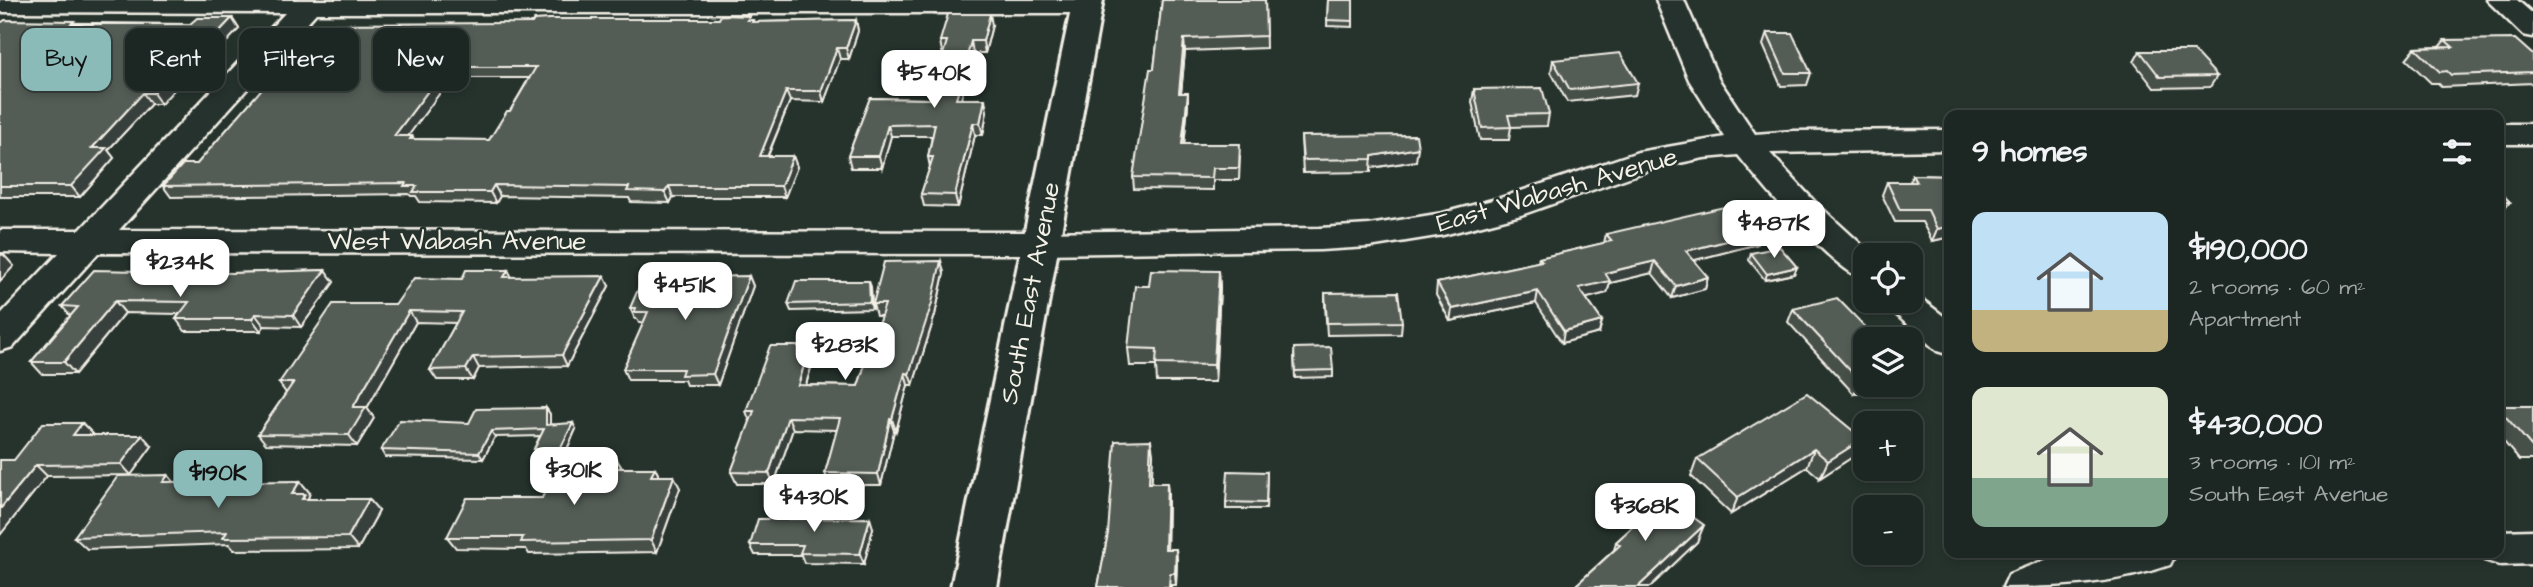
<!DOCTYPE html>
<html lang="en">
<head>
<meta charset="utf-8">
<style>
  :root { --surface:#1c2622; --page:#252e2a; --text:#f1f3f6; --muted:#a0a5a5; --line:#3a4340; --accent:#8bbbb9 }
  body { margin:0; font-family:"Architects Daughter",sans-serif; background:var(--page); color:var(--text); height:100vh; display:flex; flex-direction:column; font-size:26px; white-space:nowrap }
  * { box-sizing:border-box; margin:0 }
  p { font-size:23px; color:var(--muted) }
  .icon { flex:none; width:38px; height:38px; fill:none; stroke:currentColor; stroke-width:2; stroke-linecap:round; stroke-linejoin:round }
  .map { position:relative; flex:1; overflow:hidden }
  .side { position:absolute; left:1944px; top:110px; width:560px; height:448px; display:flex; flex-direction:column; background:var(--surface); border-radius:14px; box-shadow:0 4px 10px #0003,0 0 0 2px var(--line) }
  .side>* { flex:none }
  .guide { position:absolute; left:21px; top:28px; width:665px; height:63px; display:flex; gap:14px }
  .tools { position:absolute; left:1853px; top:243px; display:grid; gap:14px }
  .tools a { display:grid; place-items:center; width:70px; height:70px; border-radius:14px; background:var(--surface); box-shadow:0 4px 10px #0003,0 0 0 2px var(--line); font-size:35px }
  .price { position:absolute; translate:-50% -60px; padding:0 16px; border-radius:14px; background:#fff; color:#222; font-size:23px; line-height:46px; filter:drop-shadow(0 2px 4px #0008) }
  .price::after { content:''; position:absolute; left:50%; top:42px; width:21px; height:16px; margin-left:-10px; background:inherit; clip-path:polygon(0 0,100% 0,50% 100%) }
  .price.active { background:var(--accent); color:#111 }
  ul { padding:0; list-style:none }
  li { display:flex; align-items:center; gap:21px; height:175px; padding:0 28px }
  li span { display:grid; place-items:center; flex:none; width:196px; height:140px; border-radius:14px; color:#555 }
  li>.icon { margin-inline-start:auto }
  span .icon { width:84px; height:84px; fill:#fffc; stroke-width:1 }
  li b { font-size:30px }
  h2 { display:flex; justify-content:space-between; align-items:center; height:84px; padding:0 28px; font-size:30px }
  .pill { padding:0 24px; border-radius:14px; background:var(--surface); box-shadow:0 4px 10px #0003,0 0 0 2px var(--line); font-size:24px; line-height:63px }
  .pill.active { background:var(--accent); color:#111 }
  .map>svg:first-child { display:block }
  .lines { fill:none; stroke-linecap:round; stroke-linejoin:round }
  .minor-casing { stroke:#f4f1e8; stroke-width:5 }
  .secondary-casing { stroke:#f4f1e8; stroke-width:6 }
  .minor { fill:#26332d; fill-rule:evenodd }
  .secondary { fill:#26332d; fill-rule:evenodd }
  .wall { fill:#474f49; stroke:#f4f1e8; stroke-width:2; fill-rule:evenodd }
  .shaded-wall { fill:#39403c; stroke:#f4f1e8; stroke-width:2 }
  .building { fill:#525c55; stroke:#f4f1e8; stroke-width:2; fill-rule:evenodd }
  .labels { text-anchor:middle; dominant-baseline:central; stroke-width:5; stroke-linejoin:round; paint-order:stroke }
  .street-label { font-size:26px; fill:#f4f1e8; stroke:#26332d }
</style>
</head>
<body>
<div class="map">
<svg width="2533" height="587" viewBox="0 0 2533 587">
  <rect width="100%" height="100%" fill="#26332d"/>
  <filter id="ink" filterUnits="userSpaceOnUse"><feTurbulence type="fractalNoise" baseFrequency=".0143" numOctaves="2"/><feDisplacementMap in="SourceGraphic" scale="14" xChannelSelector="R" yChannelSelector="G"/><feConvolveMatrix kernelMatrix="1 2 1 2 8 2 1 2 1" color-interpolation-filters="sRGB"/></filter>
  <g filter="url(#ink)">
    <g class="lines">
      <defs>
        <g id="minor">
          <path d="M0,0H1097L1101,5L1097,11L1087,13H316L119,230L1039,232L1320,228L1369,225L1443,213L1500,198L1638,152L1725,137L1689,80L1656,0H1684L1719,80L1755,134L1793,131L1950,130V150L1770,153L1814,201L1874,256H1866V280C1832,270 1762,185 1738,155L1704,158L1655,168L1521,215L1443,235L1369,247L1320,250L1039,254L98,253L13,347L0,351V315L59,253L0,252V230H80L285,13L0,12Z"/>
          <polygon points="2487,0 2517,0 2533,14 2533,37 2523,35"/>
          <rect x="2499" y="124" width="34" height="20"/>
          <polygon points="1911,291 1950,321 1950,355 1937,351 1891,310 1885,301 1911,301"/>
          <polygon points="2533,530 2533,564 2499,565 2484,560 2481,553 2499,553 2499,531"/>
          <path d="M2063,553H2176L2170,565C2116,584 2059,587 2003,587L2009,574Z"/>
        </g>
        <polygon id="secondary" points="1073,0 1103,0 997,587 951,587"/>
      </defs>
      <!-- minor casing -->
      <use href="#minor" class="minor-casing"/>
      <!-- secondary casing -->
      <use href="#secondary" class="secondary-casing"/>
      <!-- minor -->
      <use href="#minor" class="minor"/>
      <!-- secondary -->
      <use href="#secondary" class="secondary"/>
    </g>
    <!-- wall -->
    <g class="wall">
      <polygon points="1162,0 1265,0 1266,48 1185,51 1181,93 1188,105 1184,144 1240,156 1239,180 1213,180 1213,190 1134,189 1133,177 1154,69"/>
      <polygon points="1328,0 1353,21 1353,27 1327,26"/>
      <polygon points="232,18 239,29 201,69 193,69 161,104 151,104 108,150 114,158 80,197 0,197 0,22 190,24"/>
      <path d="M751,20H753V22L856,20L858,31L849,59H840L824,102L790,101L768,156H793L797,167L785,197H673L670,203L631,202L629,198L500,196L496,203L420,202L416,196H411L409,194L171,197L163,186L197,164L294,52L292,48L532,23ZM456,78H529L510,111L489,140L414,139L412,136H408L442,90H448Z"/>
      <polygon points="992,25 985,53 973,53 961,99 987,111 983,135 975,135 958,207 924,206 921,194 930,167 928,157 932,136 891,136 882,168 851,168 848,156 870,98 930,99 944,52 942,52 940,41"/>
      <polygon points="1767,33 1811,73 1807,85 1781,86 1763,45"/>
      <polygon points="2445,40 2533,55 2533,83 2442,87 2438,83 2431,83 2406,59 2415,48 2439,47"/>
      <polygon points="2140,51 2217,76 2210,87 2154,88 2134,62"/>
      <polygon points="1553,60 1638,83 1635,95 1567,102 1551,72"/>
      <polygon points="1474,89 1549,114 1547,126 1511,127 1509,140 1480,140 1472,102"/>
      <polygon points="1301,136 1416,161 1371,168 1371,172 1303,173"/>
      <polygon points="1912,175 1950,176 1950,237 1932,241 1922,222 1895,222 1882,195 1887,182 1910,182"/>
      <polygon points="2499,191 2510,202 2499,214"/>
      <polygon points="1762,232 1758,244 1694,260 1708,277 1705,289 1672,298 1652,273 1610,283 1607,293 1586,298 1602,321 1599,333 1562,343 1536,303 1450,321 1436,295 1437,283 1538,262 1539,258 1604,243 1606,234"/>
      <polygon points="1751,253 1797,267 1794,274 1765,280 1749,260"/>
      <polygon points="941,261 944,273 935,315 913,385 908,385 896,431 894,431 881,485 829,485 825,473 837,430 793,429 774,484 737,484 731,472 750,422 746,411 814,358 806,385 858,386 881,316 876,316 873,304"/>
      <polygon points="325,270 334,282 301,327 264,326 261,331 185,331 176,319 179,314 125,313 75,374 42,374 31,362 70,316 62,306 232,273"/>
      <polygon points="1219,271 1220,288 1215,382 1157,382 1156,366 1130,366 1128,348 1149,286"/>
      <polygon points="749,276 753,286 718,385 686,385 684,380 628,380 623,369 644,323 639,323 637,319 635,319 630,308"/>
      <polygon points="512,277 609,286 567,366 479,368 473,380 437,380 430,370 456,323 416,322 367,408 374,418 357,446 266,444 258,434 286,393 279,383 396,304 462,279"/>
      <polygon points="871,287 872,309 791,311 788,304"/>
      <polygon points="1325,293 1402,322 1401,334 1327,335 1325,305"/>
      <polygon points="1793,309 1866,385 1880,385 1854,394 1788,322"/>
      <polygon points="1294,355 1333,370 1333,377 1295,378"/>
      <polygon points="2499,406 2533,406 2533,460 2519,460 2499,436"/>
      <polygon points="546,408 550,414 550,424 576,429 564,456 538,455 534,449 540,436 495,437 483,459 385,457 381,450 469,423"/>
      <polygon points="82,423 93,434 92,435 152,446 131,475 47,476 0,535 0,460 14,460"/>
      <polygon points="1863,439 1854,456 1820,478 1807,467 1731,514 1691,476 1697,459"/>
      <polygon points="1153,453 1151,483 1167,483 1168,495 1167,549 1176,549 1177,561 1176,585 1171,585 1171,587 1098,587 1108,533"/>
      <polygon points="617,460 622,468 655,468 659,476 680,488 657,552 529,554 526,549 456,548 447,537 542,498"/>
      <polygon points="1267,472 1266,509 1226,509 1226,502"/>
      <polygon points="168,475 173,482 310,493 308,498 309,499 379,511 358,549 234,550 229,544 87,549 74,537"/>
      <polygon points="1628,500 1697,542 1650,587 1574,587 1614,550 1616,542 1634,526 1622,517"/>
      <polygon points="873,528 864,564 804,563 801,555 755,555 750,545"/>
    </g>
    <!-- shaded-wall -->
    <g class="shaded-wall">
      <polygon points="990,14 992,25 985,53 983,41"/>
      <polygon points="232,18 239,29 201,69 194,58"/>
      <polygon points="856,20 858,31 849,59 846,48"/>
      <polygon points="1184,39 1185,51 1180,105 1179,93"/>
      <polygon points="971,41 973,53 958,111 956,99"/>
      <polygon points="837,48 840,59 824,102 821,91"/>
      <polygon points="186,58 193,69 161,104 153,93"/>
      <polygon points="451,67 456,78 448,90 443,79"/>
      <polygon points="437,79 442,90 400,147 394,136"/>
      <polygon points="786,91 790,101 763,167 760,156"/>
      <polygon points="143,93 151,104 108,150 114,158 80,197 71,186 92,148"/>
      <polygon points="1188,93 1188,105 1183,156 1182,144"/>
      <polygon points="985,99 987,111 983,135 980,123"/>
      <polygon points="973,123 975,135 958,207 955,195"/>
      <polygon points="888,125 891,136 882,168 879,156"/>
      <polygon points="1418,148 1416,161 1371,168 1372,156"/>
      <polygon points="793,156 797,167 785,197 781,186"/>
      <polygon points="494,185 500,196 496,203 490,192"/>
      <polygon points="669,186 673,197 670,203 665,192"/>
      <polygon points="1950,226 1950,237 1932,241 1937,229"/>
      <polygon points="1762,232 1758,244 1683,263 1686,251"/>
      <polygon points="3,254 14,266 0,281 0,256"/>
      <polygon points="941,261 944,273 935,315 913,385 909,374"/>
      <polygon points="1655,261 1652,273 1610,283 1607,293 1576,301 1579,288 1605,273"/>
      <polygon points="1797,267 1794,274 1765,280 1767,274"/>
      <polygon points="325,270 334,282 301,327 293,315"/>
      <polygon points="508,270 514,281 504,277"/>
      <polygon points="1219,271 1220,288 1215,382 1214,365"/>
      <polygon points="604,276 609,286 567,366 562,355"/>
      <polygon points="749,276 753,286 718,385 713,374"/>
      <polygon points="1708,277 1705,289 1672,298 1676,286"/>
      <polygon points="869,281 871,287 872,309 870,302"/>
      <polygon points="1538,291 1536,303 1450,321 1452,309"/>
      <polygon points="115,301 125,313 75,374 64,362"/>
      <polygon points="409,311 416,322 367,408 374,418 357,446 349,435 353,407"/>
      <polygon points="255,314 264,326 261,331 252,319"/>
      <polygon points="1602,321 1599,333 1562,343 1564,331"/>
      <polygon points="810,346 814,358 802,397 798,385"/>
      <polygon points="473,357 479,368 473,380 466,369"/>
      <polygon points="905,373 908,385 896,431 892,419"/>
      <polygon points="1866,379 1866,385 1880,385 1854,394 1860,381"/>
      <polygon points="546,408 550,414 550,431 546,425"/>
      <polygon points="788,417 793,429 774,484 769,473"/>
      <polygon points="890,419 894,431 881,485 878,474"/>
      <polygon points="82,423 93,434 84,446 73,435"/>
      <polygon points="573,423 576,429 564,456 560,449"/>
      <polygon points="491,431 495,437 483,459 479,453"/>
      <polygon points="142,435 152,446 131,475 121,464"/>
      <polygon points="1863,439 1854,456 1820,478 1828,461"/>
      <polygon points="1151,440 1153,453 1151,496 1149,483"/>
      <polygon points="1814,449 1807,467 1731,514 1738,497"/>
      <polygon points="617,460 624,472 614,468"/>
      <polygon points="36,465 47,476 0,535 0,509"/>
      <polygon points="655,468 661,480 651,476"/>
      <polygon points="168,475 179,488 163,482"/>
      <polygon points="674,476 680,488 657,552 651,540"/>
      <polygon points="300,481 310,493 308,498 315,507 292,494"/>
      <polygon points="1167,483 1168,495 1167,561 1165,549"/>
      <polygon points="369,499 379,511 358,549 348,537"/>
      <polygon points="870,518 873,528 864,564 860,554"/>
      <polygon points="1704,525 1697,542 1650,587 1638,587"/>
      <polygon points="1176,549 1177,561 1176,585 1175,573"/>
    </g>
    <!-- building -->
    <g class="building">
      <polygon points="1162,0 1265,0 1266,36 1184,39 1179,93 1188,93 1182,144 1240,144 1239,168 1213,168 1212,178 1133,177 1150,69 1154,69"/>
      <polygon points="1328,0 1353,0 1353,21 1327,20"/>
      <polygon points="948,14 990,14 983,41 971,41 956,99 985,99 980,123 973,123 955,195 921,194 933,157 928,157 935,124 888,125 879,156 848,156 870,98 930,99 947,41 940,41"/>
      <path d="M721,15L750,16L747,20H753L752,22L856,20L846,48H837L821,91H786L760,156H793L781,186H669L665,192L627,191L629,187L494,185L490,192H413L417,186H404L406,183L163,186L183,164H197L297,48H292L313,24L532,23L534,20L549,19H719ZM451,67H536L510,111H507L489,140L410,139L412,136H394L437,79H443Z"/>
      <polygon points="197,18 232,18 194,58 186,58 153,93 143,93 92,148 106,148 71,186 0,186 0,22 2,22 5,20 74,21 71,24 190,24"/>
      <polygon points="1767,33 1792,33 1811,73 1785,73"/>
      <polygon points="2515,39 2533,55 2533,72 2451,75 2447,71 2440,72 2415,48 2453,47 2445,40"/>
      <polygon points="2140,51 2194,51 2217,76 2160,77"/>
      <polygon points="1620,53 1638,83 1570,90 1553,60"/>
      <polygon points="1542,88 1549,114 1508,115 1511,127 1482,128 1474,89"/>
      <polygon points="1416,135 1418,148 1372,156 1372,159 1303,160 1301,136"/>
      <polygon points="1912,175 1950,176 1950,226 1937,229 1928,210 1900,210 1887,182 1916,182"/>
      <polygon points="2499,191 2510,202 2499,202"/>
      <polygon points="1737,204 1762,232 1686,251 1708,277 1676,286 1655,261 1605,273 1610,281 1579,288 1602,321 1564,331 1538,291 1452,309 1437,283 1542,261 1539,258 1612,241 1606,234"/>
      <polygon points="1780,247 1797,267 1767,274 1751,253"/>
      <polygon points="941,261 932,303 909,374 905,373 892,419 890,419 878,474 825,473 840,418 788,417 769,473 731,472 754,411 746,411 770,346 810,346 798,385 858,386 885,304 873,304 884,262"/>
      <polygon points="94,270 232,273 325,270 293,315 255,314 252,319 176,319 189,302 115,301 64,362 31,362 78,307 62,306"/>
      <polygon points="466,270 508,270 504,277 604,276 562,355 473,357 466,369 430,370 462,312 409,311 353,407 366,407 349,435 258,434 293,383 279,383 333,304 396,304 414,278 462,279"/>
      <polygon points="1151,270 1219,271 1214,365 1156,364 1157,349 1128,348 1135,286 1149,286"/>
      <polygon points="749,276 713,374 681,375 683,369 623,369 648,312 634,312 635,308 630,308 643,278"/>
      <polygon points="796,281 869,281 870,302 788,304"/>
      <polygon points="1398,292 1402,322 1327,323 1325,293"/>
      <polygon points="1837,298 1878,340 1866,340 1866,379 1860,381 1793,309"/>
      <polygon points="1331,347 1333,370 1295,371 1294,348"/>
      <polygon points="1807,393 1863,439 1828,461 1814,449 1738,497 1697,459"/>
      <polygon points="2499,406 2533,406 2533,448 2499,409"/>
      <polygon points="546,408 546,425 573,423 560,449 534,449 544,429 491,431 479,453 381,450 400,420 469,423 476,409"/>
      <polygon points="43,423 82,423 73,435 142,435 121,464 36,465 0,509 0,460 14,460"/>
      <polygon points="1151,440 1149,483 1167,483 1165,549 1176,549 1175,573 1170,573 1169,587 1098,587 1108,533 1115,441"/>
      <polygon points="560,459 617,460 614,468 655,468 651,476 674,476 651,540 521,542 523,537 447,537 467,498 542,498"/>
      <polygon points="1228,471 1267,472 1266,503 1226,502"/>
      <polygon points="168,475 163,482 300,481 292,494 305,494 302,499 369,499 348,537 223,538 227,532 74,537 118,476"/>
      <polygon points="1647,484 1704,525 1638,587 1574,587 1620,545 1616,542 1646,514 1628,500"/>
      <polygon points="870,518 860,554 800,553 803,545 750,545 758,519"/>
    </g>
  </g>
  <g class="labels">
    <!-- street labels -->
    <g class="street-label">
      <text transform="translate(1557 190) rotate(-16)">East Wabash Avenue</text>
      <text x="457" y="241">West Wabash Avenue</text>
      <text transform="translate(1030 293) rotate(-79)">South East Avenue</text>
    </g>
  </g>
</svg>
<div class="tools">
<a><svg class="icon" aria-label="locate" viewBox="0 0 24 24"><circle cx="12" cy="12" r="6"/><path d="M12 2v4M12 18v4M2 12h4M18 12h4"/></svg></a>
<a><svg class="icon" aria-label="layers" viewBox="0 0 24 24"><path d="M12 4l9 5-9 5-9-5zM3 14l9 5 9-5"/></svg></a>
<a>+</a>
<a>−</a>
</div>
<b class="price" style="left:934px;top:110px">$540K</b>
<b class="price" style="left:1774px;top:260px">$487K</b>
<b class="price" style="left:180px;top:299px">$234K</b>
<b class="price" style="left:685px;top:322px">$451K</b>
<b class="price" style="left:845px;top:382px">$283K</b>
<b class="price" style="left:574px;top:507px">$301K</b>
<b class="price active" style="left:218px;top:510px">$190K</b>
<b class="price" style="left:814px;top:534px">$430K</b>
<b class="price" style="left:1645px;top:543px">$368K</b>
<div class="guide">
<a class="pill active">Buy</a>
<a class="pill">Rent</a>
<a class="pill">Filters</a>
<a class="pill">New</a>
</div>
<section class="side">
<h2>9 homes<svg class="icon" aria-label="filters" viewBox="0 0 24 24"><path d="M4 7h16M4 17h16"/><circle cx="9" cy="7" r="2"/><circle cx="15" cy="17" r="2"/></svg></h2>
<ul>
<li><span style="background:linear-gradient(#bfe0f5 70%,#c2b280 0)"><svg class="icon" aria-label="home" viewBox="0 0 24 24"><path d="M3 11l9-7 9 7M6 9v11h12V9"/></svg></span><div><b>$190,000</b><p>2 rooms · 60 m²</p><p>Apartment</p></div></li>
<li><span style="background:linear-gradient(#dfe7d0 65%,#7fa58c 0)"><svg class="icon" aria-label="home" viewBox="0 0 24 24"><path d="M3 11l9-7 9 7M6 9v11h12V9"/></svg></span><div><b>$430,000</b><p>3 rooms · 101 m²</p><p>South East Avenue</p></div></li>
</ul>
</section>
</div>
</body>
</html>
